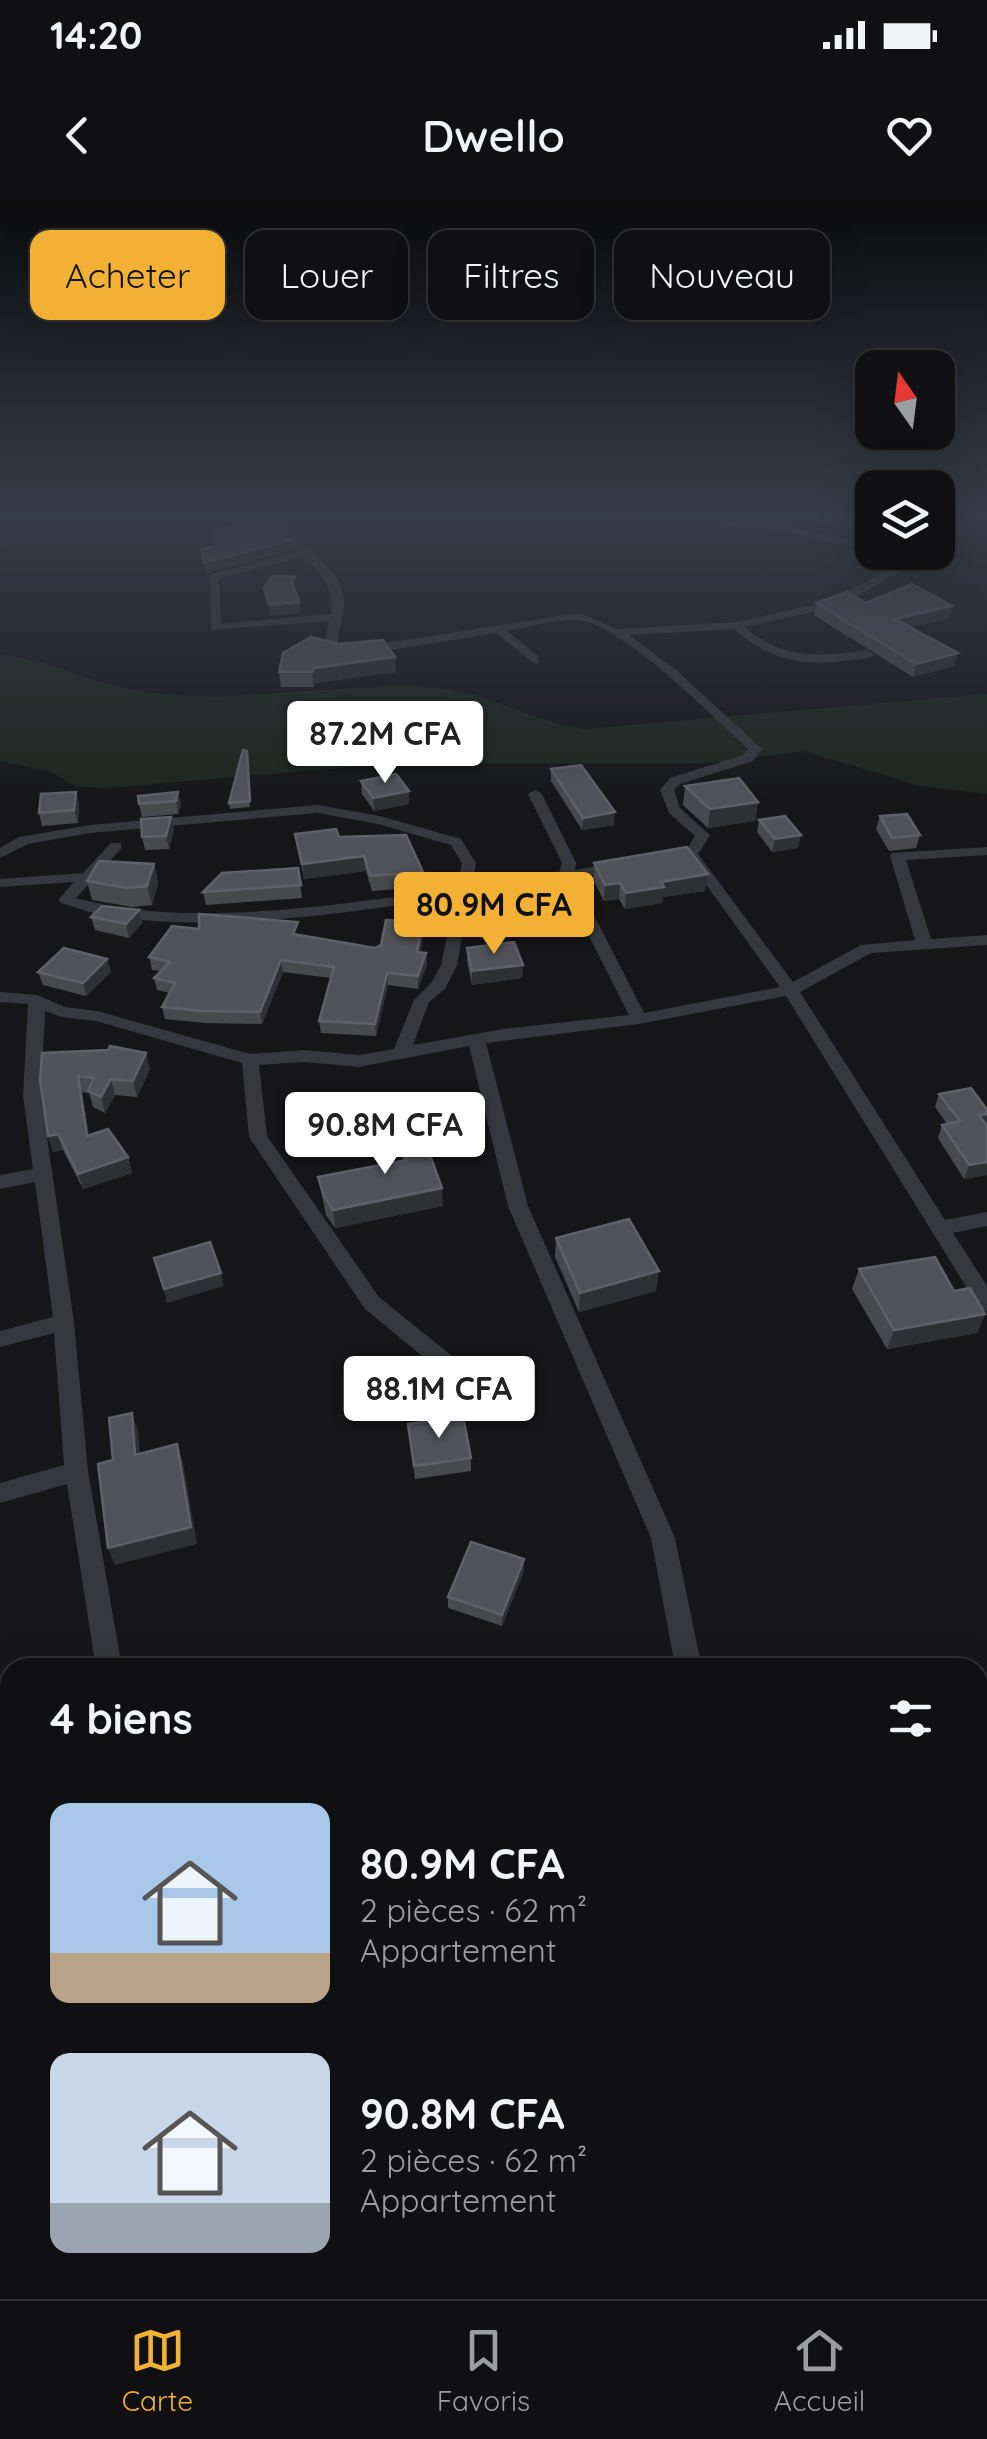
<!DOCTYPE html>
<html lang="fr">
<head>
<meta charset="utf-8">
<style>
  :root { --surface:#101012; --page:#19191b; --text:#f1f3f6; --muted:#9c9d9f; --line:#303032; --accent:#f2b134 }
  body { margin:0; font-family:Quicksand,sans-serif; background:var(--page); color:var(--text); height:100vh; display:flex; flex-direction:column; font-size:38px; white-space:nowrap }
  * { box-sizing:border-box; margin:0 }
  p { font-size:32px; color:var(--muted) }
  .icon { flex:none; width:55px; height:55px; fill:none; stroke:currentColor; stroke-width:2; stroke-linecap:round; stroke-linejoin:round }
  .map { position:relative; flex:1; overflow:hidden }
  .side { position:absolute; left:0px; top:1458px; width:988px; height:642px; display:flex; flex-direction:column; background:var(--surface); border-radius:30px 30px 0 0; box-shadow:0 10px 40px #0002,0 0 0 2px var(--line) }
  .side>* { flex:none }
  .top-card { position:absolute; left:30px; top:30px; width:928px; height:90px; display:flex; gap:20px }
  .needle { width:65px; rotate:346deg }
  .tools { position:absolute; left:855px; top:150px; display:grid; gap:20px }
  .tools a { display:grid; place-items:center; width:100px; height:100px; border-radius:20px; background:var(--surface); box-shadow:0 10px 40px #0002,0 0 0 2px var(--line); font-size:50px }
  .price { position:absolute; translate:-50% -85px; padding:0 22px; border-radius:10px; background:#fff; color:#222; font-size:32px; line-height:65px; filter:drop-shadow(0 2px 5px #0008) }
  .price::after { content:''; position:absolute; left:50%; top:60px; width:30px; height:22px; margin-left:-15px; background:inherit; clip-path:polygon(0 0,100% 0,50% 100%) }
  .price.selected { background:var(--accent); color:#111 }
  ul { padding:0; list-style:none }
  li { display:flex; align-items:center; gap:30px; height:250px; padding:0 50px }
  li span { display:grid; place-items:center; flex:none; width:280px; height:200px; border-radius:20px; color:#555 }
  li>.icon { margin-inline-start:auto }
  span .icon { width:120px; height:120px; fill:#fffc; stroke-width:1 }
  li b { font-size:42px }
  h2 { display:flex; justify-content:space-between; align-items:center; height:120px; padding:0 50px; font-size:42px }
  .chip { padding:0 35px; border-radius:20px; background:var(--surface); box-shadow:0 10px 40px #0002,0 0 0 2px var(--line); font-size:35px; line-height:90px }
  .chip.selected { background:var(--accent); color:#111 }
  .status { display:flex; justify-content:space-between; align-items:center; height:70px; padding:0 50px; background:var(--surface); direction:ltr }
  .status svg { height:28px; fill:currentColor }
  header { display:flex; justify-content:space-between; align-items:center; height:130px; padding:0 50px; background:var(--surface); font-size:45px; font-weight:600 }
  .dock { display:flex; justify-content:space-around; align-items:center; height:140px; border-top:2px solid var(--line); background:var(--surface); font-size:28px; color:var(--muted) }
  .dock a { display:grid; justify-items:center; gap:5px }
  .dock .selected { color:var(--accent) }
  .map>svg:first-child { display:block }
  .green { fill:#1e261f }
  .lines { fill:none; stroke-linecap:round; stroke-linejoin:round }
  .minor { fill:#37383d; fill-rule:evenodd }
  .wall { fill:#47494d }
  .shaded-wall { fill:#2f3033 }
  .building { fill:#525359; stroke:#5f6168; stroke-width:2.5 }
</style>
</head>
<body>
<div class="status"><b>14:20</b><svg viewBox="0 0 49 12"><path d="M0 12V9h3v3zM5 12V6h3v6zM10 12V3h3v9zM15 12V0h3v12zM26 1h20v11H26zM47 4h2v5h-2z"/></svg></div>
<header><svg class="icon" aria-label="back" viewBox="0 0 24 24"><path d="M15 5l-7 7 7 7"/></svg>Dwello<svg class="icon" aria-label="heart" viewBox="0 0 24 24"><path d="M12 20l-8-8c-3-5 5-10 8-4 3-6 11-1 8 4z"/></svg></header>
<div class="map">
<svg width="987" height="2099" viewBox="0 0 987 2099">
  <rect width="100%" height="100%" fill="#161618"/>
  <!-- green -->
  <path class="green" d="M0,455C46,458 87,482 133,490C233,508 336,480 437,488C487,492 534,522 584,529L987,494V594L920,586L804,551L711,563L386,564L108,588L76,587L49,571L0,561Z"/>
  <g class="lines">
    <!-- minor -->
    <g class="minor">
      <polygon points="0,313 20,313 0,318"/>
      <path d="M265,313H277L283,318L324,313L285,324C302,350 346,367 344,405C343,418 338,431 337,445H372L579,413L617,429L738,422L817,404L851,390L898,364L899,358L885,352H903L909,356L907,368L859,395L825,409L745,427C781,460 822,457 867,450L873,454L871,457C818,467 776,467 734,429L629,435L676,470L762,549L753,561L680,584L674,590L680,608L710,635L698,654L793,782L861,745L915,740L890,656L892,653L987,647V655L906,660L931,739L987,735V745L871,753L800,792L945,1020L987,1012V1026L953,1033L987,1086V1111L980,1109L786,796L639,824L486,843L528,1006L675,1338L700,1459L696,1468H666L673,1455L651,1338L508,1006L469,846L359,867L304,862L259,865L267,936L379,1097L493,1189L496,1195L493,1201L485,1204L477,1201L365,1109L249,937L242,863L96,821L61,817L45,811L41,896L74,1122L88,1271L122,1468H96L67,1284L0,1303V1283L64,1265L54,1133L0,1147V1131L53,1117L35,982L0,989V975L33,969L23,896L28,804L0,802V792L37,795L65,807L97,811L250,854L304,850L359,855L394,849L414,800L432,782L441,765L455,697C344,713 225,732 113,717C96,715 78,708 61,703L58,700L74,682L0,687V679L83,673L111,643H121V649L76,698C189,730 341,704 457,688L462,663L451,645L378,624L318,613L90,633L28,644L0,658V648L19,637L90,625L318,605L380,616L461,639L476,663L472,686L559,672L562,663L528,594L535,590L542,594L576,663L575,670L620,662L627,666L620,670L575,678L644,813L780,787L684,654L695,636L669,613L660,590L670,578L743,555L748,549C714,518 621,422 576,420C554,419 529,427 507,431L539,457V463L535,464L496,433L372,453L327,450L325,441L329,421L211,430L210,374L299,352ZM304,357C322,373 335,389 331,414L221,424L219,378ZM561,681L629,815L504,829L413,845L429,802L445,789L457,765L470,695Z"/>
      <polygon points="544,313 575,318 616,313 772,323 872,345 872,351 772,329 616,319 575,324"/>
      <polygon points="944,313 987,323 987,329 940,318"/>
      <polygon points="958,329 962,334 938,346 938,339"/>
      <polygon points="0,340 5,342 5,346 0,347"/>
      <rect x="398" y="2090" width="34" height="9"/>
    </g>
  </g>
  <!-- wall -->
  <g class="wall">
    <polygon points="959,313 987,313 987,319"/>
    <polygon points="212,332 291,340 292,350 206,373 201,349 218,346 213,342"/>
    <polygon points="816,403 952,406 949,419 910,427 954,466 913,477 814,415"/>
    <polygon points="279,472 396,472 315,483 314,487 281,487"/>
    <polygon points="243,550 250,607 230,609 229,603"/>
    <polygon points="551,569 614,625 582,630 551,581"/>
    <polygon points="361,581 409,591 409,604 374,611 362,594"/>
    <polygon points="685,586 758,602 755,621 708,628 683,605"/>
    <polygon points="76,592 79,604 78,623 42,626 39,613"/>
    <polygon points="178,592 181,605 178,614 142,617 139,604"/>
    <polygon points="880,616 920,635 916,648 889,651 876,629"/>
    <polygon points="171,617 174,629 169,649 145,650 142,637"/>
    <polygon points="759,620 801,635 798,648 772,652 757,632"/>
    <polygon points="295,634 339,637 423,672 424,687 372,691 366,671 304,679"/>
    <polygon points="594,663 705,691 663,697 662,703 625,709 619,699 604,701 593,680"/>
    <polygon points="154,664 158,683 152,705 132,707 92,700 87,681"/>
    <polygon points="298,668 302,698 206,705 203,692"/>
    <polygon points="507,680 566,688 566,700 516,709 507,693"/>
    <polygon points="139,710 142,723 129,738 95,730 91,717"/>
    <polygon points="423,722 424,734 420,752 426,753 427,765 418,789 388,785 376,836 321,833 319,821 331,778 283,772 262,824 205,823 165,819 162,807 170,793 157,790 154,778 161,771 152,770 149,757 199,729 299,735 375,748"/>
    <polygon points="467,748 523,765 522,778 472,785 467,761"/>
    <polygon points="107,759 111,772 86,796 43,785 38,772"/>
    <polygon points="150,869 137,897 115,895 105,913 93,907 89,893 82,892 89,936 128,957 132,973 83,989 63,950 53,952 48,936 40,880"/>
    <polygon points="939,894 987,910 986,925 987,926 987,975 964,979 938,938 942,925 947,924 935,907"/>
    <polygon points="398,932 443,1006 335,1028 326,1015 318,977 403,961 399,950"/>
    <polygon points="556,1038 656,1091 579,1112 555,1057"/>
    <polygon points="859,1069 954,1091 985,1114 977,1133 887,1149 852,1089"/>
    <polygon points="408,1224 471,1258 471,1271 415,1279"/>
    <polygon points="524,1359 524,1371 502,1426 448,1408 448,1397"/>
  </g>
  <!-- shaded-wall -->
  <g class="shaded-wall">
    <polygon points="291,340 292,350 206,373 204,363"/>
    <polygon points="299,402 300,413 270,416 269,405"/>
    <polygon points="952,406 949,419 892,431 895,419"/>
    <polygon points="958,453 954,466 913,477 916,464"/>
    <polygon points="395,457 396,472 315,483 314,487 312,472 314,468"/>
    <polygon points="409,591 409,604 374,611 373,598"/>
    <polygon points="76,592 79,604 78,623 74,610"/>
    <polygon points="178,592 181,605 178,614 176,601"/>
    <polygon points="758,602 755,621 708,628 710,609"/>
    <polygon points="615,612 614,625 582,630 583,618"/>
    <polygon points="171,617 174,629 169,649 166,636"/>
    <polygon points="801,635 798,648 772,652 775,639"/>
    <polygon points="364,656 366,671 304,679 302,664"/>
    <polygon points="154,664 158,683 152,705 147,686"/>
    <polygon points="708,674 705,691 663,697 662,703 625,709 626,693 661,682"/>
    <polygon points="620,683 619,699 604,701 605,685"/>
    <polygon points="566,688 566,700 516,709 517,696"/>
    <polygon points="139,710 142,723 129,738 126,724"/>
    <polygon points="423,722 424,734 418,764 417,752"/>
    <polygon points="426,753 427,765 418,789 418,776"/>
    <polygon points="107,759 111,772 86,796 83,783"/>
    <polygon points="281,760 283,772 262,824 260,812"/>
    <polygon points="523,765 522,778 472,785 472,771"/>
    <polygon points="387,773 388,785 376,836 375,824"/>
    <polygon points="146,853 150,869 137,897 133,881"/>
    <polygon points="78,876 82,892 92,952 87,936"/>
    <polygon points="111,879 115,895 105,913 101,897"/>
    <polygon points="987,914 987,921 985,926 979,915"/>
    <polygon points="58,934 63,950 53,952 48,936"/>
    <polygon points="128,957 132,973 83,989 78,974"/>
    <polygon points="987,962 987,975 964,979 969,965"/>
    <polygon points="442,988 443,1006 335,1028 333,1010"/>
    <polygon points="659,1071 656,1091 579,1112 580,1093"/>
    <polygon points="221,1073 224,1086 167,1103 164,1089"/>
    <polygon points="985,1114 977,1133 887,1149 894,1130"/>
    <polygon points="132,1213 138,1231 142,1272 135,1255"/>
    <polygon points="177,1244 183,1262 197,1344 115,1365 108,1348"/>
    <polygon points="524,1359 524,1371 502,1426 502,1415"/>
  </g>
  <!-- building -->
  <g class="building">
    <polygon points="272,318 291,340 204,363 201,349 228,343 212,332"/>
    <polygon points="272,376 295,377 292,382 299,402 269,405 264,388"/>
    <polygon points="912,384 952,406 895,419 958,453 916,464 816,403 847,392 866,403"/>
    <polygon points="311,437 339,444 383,440 395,457 314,468 312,472 279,472 283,453"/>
    <polygon points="243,550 247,551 250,601 229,603"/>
    <polygon points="581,565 615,612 583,618 551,569"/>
    <polygon points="396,574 409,591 373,598 361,581"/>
    <polygon points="739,578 758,602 710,609 685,586"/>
    <polygon points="76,592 74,610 39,613 41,594"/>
    <polygon points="178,592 176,601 139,604 138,596"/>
    <polygon points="907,614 920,635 892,638 880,616"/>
    <polygon points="785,616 801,635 775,639 759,620"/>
    <polygon points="171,617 166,636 142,637 141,619"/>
    <polygon points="336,629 339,637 406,635 423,672 370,676 364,656 302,664 295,634"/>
    <polygon points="687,647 708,674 661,682 664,687 626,693 620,683 605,685 594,663"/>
    <polygon points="99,661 154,664 147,686 127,688 87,681"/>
    <polygon points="298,668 301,685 203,692 222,673"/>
    <polygon points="557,673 566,688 517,696 507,680"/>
    <polygon points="102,706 139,710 126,724 91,717"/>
    <polygon points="199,714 298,722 293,734 375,748 381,745 386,720 423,722 417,752 426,753 418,776 387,773 375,824 319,821 334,767 281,760 260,812 203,811 162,807 175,783 154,778 170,762 149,757 172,726 199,729"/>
    <polygon points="514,742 523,765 472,771 467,748"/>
    <polygon points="64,748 107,759 83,783 38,772"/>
    <polygon points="110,846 146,853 133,881 111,879 101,897 88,891 94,878 78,876 87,936 108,929 128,957 78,974 58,934 48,936 40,880 42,853 108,850"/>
    <polygon points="971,888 987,910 987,914 979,915 987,926 987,962 969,965 942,925 960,921 939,894"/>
    <polygon points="420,928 442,988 333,1010 324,996 318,977 407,960 398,932"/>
    <polygon points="629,1019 659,1071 580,1093 556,1038"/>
    <polygon points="210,1042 221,1073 164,1089 154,1058"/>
    <polygon points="935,1057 954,1091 970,1088 985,1114 894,1130 859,1069"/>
    <polygon points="132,1213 135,1255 177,1244 191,1327 108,1348 98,1264 113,1260 109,1218"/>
    <polygon points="463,1216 471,1258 414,1266 408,1224"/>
    <polygon points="471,1342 524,1359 502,1415 448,1397"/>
  </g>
  <!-- sky -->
  <linearGradient id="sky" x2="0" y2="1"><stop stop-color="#0c0c0d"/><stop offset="0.52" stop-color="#363c48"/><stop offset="1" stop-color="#363c48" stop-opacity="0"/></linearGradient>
  <rect width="987" height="607" fill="url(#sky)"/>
</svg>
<div class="tools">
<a><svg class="needle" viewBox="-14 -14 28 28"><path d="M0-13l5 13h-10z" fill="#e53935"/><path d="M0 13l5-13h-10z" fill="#9c9d9f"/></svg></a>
<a><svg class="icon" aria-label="layers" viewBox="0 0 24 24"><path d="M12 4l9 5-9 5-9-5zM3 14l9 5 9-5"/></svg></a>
</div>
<b class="price" style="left:385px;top:586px">87.2M CFA</b>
<b class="price selected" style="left:494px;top:757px">80.9M CFA</b>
<b class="price" style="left:385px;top:977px">90.8M CFA</b>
<b class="price" style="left:439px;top:1241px">88.1M CFA</b>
<div class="top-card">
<a class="chip selected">Acheter</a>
<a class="chip">Louer</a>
<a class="chip">Filtres</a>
<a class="chip">Nouveau</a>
</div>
<section class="side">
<h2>4 biens<svg class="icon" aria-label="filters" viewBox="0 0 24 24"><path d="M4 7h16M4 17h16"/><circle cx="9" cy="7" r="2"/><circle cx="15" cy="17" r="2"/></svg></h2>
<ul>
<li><span style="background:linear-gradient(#a9c7e8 75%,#b9a48a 0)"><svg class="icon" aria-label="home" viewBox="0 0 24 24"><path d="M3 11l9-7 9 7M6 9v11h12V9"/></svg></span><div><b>80.9M CFA</b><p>2 pièces · 62 m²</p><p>Appartement</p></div></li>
<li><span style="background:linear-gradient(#c9d6e8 75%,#9aa5b1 0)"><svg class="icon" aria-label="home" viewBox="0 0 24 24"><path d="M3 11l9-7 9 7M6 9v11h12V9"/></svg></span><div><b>90.8M CFA</b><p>2 pièces · 62 m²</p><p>Appartement</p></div></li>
</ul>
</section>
</div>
<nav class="dock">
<a class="selected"><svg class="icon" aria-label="map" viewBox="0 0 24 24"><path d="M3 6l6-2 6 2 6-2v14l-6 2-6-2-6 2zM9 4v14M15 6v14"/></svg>Carte</a>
<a><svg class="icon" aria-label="saved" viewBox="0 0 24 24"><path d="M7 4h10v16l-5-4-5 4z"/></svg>Favoris</a>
<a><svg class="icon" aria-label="home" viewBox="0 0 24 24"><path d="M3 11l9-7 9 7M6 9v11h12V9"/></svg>Accueil</a>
</nav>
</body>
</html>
